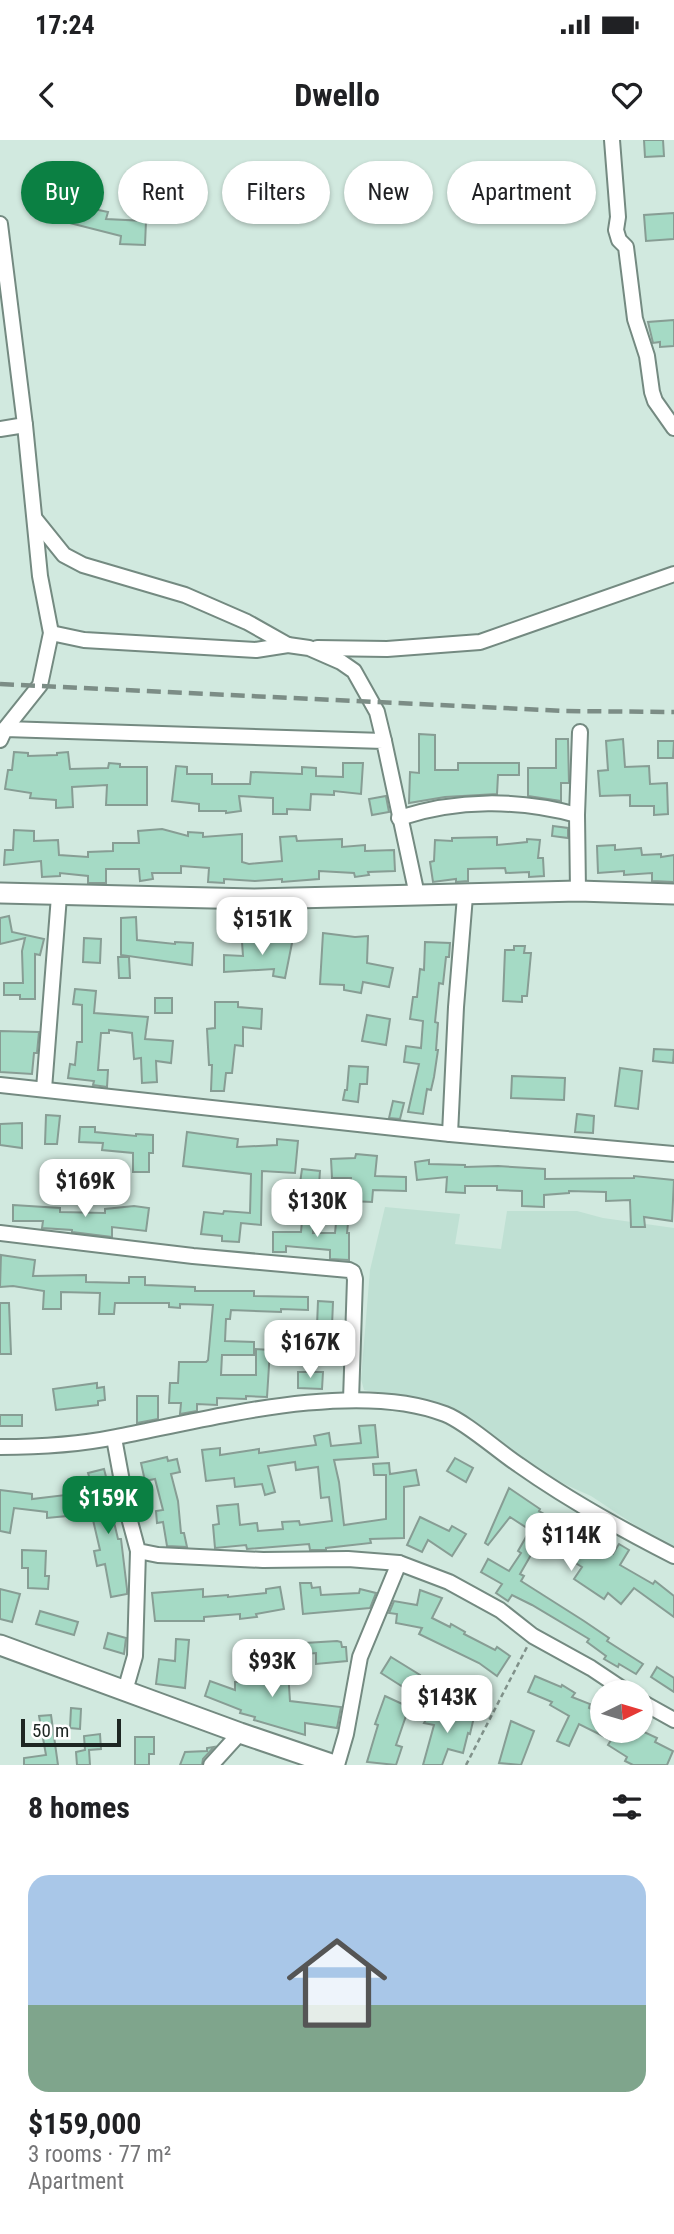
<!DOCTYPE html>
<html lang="en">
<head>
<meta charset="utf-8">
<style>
  :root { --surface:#fff; --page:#f6f6f6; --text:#202124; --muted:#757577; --accent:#0b8043 }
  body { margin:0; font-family:"Roboto Condensed",sans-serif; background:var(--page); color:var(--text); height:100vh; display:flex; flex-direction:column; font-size:26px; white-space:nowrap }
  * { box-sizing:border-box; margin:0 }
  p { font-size:23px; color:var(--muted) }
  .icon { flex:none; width:38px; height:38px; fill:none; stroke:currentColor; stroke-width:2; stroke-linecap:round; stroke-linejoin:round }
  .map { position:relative; height:1625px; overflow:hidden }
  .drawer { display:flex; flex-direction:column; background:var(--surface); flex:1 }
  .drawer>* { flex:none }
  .top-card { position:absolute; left:21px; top:21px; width:634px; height:63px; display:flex; gap:14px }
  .needle { width:46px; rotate:85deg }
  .controls { position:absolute; left:590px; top:1540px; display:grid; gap:14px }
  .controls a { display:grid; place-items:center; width:63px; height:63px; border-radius:50%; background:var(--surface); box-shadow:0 2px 5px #0004; font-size:35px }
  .scale { position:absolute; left:21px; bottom:18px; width:100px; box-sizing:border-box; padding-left:7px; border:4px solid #1d2622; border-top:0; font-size:19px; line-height:24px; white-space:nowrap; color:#1d2622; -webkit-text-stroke:5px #fff; paint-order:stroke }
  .price { position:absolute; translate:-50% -60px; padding:0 16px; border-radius:14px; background:#fff; color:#222; font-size:23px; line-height:46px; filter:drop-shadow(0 2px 4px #0008) }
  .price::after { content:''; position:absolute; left:50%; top:42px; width:21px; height:16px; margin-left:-10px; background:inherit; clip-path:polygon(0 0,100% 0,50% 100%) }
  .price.current { background:var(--accent); color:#fff }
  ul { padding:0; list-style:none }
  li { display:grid; align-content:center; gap:14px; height:371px; padding:0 28px }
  li span { display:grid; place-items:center; height:217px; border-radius:21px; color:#555 }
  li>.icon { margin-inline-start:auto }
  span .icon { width:126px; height:126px; fill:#fffc; stroke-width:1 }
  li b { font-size:30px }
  h2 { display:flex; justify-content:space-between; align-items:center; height:84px; padding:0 28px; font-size:30px }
  .pill { padding:0 24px; border-radius:32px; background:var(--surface); box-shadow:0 2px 5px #0004; font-size:24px; line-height:63px }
  .pill.current { background:var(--accent); color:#fff }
  .status { display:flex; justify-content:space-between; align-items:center; height:49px; padding:0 35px; background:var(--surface); direction:ltr }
  .status svg { height:19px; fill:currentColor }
  header { display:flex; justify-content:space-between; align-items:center; height:91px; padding:0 28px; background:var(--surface); font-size:32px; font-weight:700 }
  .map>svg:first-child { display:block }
  .built { fill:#bfe0d3 }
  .building { fill:#a5dac5; stroke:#879d94; stroke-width:2 }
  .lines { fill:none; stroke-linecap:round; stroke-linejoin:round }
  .minor-casing { stroke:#748a81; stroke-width:18 }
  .tertiary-casing { stroke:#748a81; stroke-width:23 }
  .path { stroke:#80918a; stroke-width:2.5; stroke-dasharray:5 3.5; stroke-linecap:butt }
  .minor { stroke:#fff; stroke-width:14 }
  .tertiary { stroke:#fff; stroke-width:19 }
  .rail { stroke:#7c8d86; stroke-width:4.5; stroke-dasharray:14 7; stroke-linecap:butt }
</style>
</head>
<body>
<div class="status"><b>17:24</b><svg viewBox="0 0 49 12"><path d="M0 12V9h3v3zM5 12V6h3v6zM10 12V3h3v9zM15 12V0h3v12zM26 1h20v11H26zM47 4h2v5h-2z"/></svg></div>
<header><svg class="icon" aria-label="back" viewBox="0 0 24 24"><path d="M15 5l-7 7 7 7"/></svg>Dwello<svg class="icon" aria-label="heart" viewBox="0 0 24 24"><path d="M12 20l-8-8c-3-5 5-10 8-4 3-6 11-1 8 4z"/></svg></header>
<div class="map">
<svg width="674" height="1625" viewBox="0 0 674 1625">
  <rect width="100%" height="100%" fill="#d1e9df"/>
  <!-- built -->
  <polygon class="built" points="385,1067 460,1074 455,1104 501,1109 507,1071 577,1071 603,1078 674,1088 674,1407 650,1395 591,1356 519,1324 474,1287 402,1257 364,1250 361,1239 370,1130"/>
  <!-- building -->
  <g class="building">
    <polygon points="644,0 663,0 664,16 645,17"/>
    <polygon points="82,52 93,55 89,68 108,72 106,79 146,81 145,105 120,104 121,96 58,80 62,61 79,65"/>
    <polygon points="674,73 674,99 646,101 644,75"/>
    <polygon points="674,180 674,206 660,207 660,202 653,203 648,182"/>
    <polygon points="419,594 435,595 435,630 458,630 458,623 519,623 519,635 498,635 497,654 445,657 409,663 410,632 419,633"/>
    <polygon points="556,599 568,599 569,643 561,643 561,661 528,656 528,628 556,628"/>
    <polygon points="623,599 625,627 649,626 650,644 667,643 668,674 654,675 654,666 630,666 630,655 600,656 598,631 608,630 606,601"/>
    <polygon points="658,601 674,601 673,618 658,618"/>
    <polygon points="14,612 28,613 28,616 57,615 57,613 68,612 70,629 108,628 109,623 120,624 120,627 147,627 147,665 106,665 107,645 72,647 73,667 56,668 56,660 30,658 31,653 5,649 8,630 12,630"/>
    <polygon points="343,623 363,623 361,654 334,651 334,655 311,654 310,670 287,669 287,674 273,674 273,658 239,656 241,671 226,673 226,671 199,671 199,664 172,661 176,626 187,627 187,634 212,634 212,644 250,644 251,632 302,634 302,627 316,628 316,636 343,637"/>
    <polygon points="386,656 389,672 372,675 369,659"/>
    <polygon points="553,686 568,688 568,698 552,696"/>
    <polygon points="162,689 188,696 188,692 203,693 203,697 242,694 242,722 249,724 282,721 280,697 296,696 297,701 342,699 342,707 365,705 365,711 394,710 395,731 368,732 369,735 355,737 354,733 319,731 319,739 282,742 282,739 255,741 224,739 224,743 208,742 209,728 181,726 181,733 152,733 153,739 140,741 139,729 106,729 106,743 88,743 88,736 60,733 60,736 42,737 41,721 4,725 5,710 13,710 14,690 34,691 34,701 58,700 59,715 88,717 88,712 113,711 113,703 139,703 138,691"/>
    <polygon points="497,697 497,705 527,702 527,699 540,700 538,718 543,718 544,736 529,737 529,732 506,733 505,728 468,729 468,741 456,742 456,739 433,742 430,722 434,721 435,700 452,701 452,698"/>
    <polygon points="615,705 615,710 641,708 642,715 661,714 661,717 674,715 674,742 652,741 652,733 624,735 624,731 598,733 597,706"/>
    <polygon points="9,776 12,792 44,799 40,815 35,814 35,859 20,859 20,855 4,855 4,843 23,843 22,811 25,798 0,804 0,778"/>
    <polygon points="136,777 137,800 175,804 175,802 193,803 192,825 121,815 121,778"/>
    <polygon points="323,793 355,797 368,796 367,823 393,828 389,847 363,842 361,853 344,850 344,845 320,844"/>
    <polygon points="273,794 293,798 285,838 273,836 274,829 224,832 224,815 243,816 242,802 271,802"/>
    <polygon points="84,798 101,799 100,823 83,822"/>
    <polygon points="425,802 450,803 449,817 446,817 443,844 439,843 435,882 438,883 436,910 438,910 434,937 431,950 427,949 423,974 408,972 419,924 404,922 406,906 421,908 423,881 410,879 413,857 417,857 420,829 424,830"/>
    <polygon points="514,806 525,806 524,813 531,813 527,856 522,856 522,862 503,861 505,810 514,810"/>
    <polygon points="118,817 129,817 130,838 119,838"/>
    <polygon points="75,849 96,851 94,873 148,877 145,899 173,901 171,923 156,921 157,942 142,943 141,918 134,919 132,893 109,890 109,893 101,893 98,930 108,930 107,947 93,945 94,941 68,938 70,924 75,925 77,902 82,902 82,865 73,864"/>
    <rect x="155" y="858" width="17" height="15"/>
    <polygon points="215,862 238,862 238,867 262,869 261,889 243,887 243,906 235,905 232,933 226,933 224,951 211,951 212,925 209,925 207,889 215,888"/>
    <polygon points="367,875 390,879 386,905 362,901"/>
    <polygon points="0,891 39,892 37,913 34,913 32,934 0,932"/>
    <polygon points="654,909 674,910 673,923 653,921"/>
    <polygon points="349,926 368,927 367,944 360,944 358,962 343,960 345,950 347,950"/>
    <polygon points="620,928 642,931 638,969 615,966"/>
    <polygon points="512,936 565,938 564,960 511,958"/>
    <polygon points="393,961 404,963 400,979 389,978"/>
    <polygon points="577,974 594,976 593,993 575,992"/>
    <polygon points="46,975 60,976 57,1004 45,1004"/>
    <polygon points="22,983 22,1008 0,1005 0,984"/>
    <polygon points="80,987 95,987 95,992 136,996 136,994 153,995 153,1013 149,1013 149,1032 133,1032 133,1013 102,1010 103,1003 79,1002"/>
    <polygon points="187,992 238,999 237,1007 277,1005 277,999 298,1001 295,1033 262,1031 261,1085 241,1083 239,1102 222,1101 222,1096 201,1094 204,1072 223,1074 224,1071 250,1073 251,1034 183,1026"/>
    <polygon points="356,1014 377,1016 375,1036 406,1037 406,1051 373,1050 372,1062 350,1061 351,1038 332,1038 331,1019 355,1018"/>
    <polygon points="429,1020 429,1024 465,1025 465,1027 498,1026 545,1029 545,1039 634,1038 634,1036 674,1040 672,1081 644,1077 645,1087 631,1087 630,1060 606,1061 606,1052 569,1051 569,1053 544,1055 544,1067 522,1066 522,1051 497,1050 497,1046 465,1046 465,1053 446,1052 447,1037 417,1040 415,1022"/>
    <polygon points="302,1029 320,1031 319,1045 300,1043"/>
    <polygon points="13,1065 60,1068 60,1072 105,1073 105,1069 134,1066 149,1068 146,1091 112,1087 112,1097 72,1092 72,1090 42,1088 43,1081 13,1081"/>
    <polygon points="337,1073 349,1074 347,1093 349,1093 349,1120 330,1119 330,1110 286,1106 286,1112 273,1112 273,1092 301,1092 302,1081 314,1083 313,1093 335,1093"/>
    <polygon points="1,1115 35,1120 33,1136 86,1135 86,1142 129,1143 129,1137 145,1137 145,1145 195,1147 195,1151 254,1151 254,1156 308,1157 308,1170 281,1169 281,1172 231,1170 230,1179 226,1179 225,1201 254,1202 254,1215 222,1215 221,1235 256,1235 256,1209 270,1210 267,1257 246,1256 246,1259 217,1258 217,1265 197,1264 197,1271 180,1274 181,1263 169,1263 170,1243 178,1243 179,1222 206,1222 208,1220 213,1165 180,1164 180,1168 169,1167 169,1163 115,1163 114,1174 99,1174 100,1153 61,1152 61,1169 43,1169 44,1151 13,1146 0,1147"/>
    <polygon points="318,1161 333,1162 332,1186 317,1186"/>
    <polygon points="0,1163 9,1163 11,1214 0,1214"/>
    <polygon points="325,1208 341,1209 340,1220 325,1220"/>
    <polygon points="298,1232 323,1232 322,1249 298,1248"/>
    <polygon points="97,1243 97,1248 104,1247 105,1260 98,1261 98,1265 56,1270 53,1249"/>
    <polygon points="137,1256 158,1256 158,1279 137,1283"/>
    <rect x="0" y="1275" width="22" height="11"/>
    <polygon points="375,1285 378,1317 334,1320 339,1342 344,1385 386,1379 386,1335 374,1335 373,1324 389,1323 390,1334 416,1330 419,1345 404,1347 404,1398 370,1399 371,1403 326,1408 326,1410 310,1410 309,1404 247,1409 246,1405 215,1408 213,1385 219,1384 217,1366 238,1364 240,1385 257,1383 258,1391 283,1389 282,1382 299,1381 300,1385 332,1381 329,1357 321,1358 318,1327 296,1330 295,1322 268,1326 275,1352 265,1355 262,1344 235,1347 234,1338 206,1341 202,1310 220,1308 220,1315 259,1309 259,1313 293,1308 316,1305 314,1296 329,1293 331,1306 361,1303 359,1286"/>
    <polygon points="167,1317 168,1321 177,1319 180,1332 171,1334 178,1361 181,1393 184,1393 187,1407 167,1406 163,1382 157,1383 156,1371 163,1370 155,1339 145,1341 141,1323"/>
    <polygon points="455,1318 473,1328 466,1342 447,1331"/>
    <polygon points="104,1329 110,1352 113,1351 116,1364 110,1365 118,1399 121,1399 127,1449 127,1454 111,1457 105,1424 97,1426 94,1411 100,1410 93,1380 102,1378 88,1333"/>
    <polygon points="509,1348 540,1369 539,1371 613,1414 619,1404 629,1410 620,1425 653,1444 655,1441 674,1456 674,1477 634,1448 621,1464 608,1453 604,1459 574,1439 582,1427 539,1401 520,1434 524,1436 521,1441 584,1481 609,1498 607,1501 643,1524 636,1534 619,1524 618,1527 604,1519 606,1516 587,1502 589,1499 532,1465 512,1455 508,1461 496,1453 502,1444 481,1432 488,1419 509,1431 521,1413 518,1411 530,1390 510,1377 488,1405 485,1403"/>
    <polygon points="0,1350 32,1354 32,1359 65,1355 67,1376 47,1378 47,1372 14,1368 10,1393 0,1391"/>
    <polygon points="420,1377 449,1391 452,1386 466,1394 452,1416 428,1400 422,1412 407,1405"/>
    <polygon points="22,1410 46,1411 45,1436 49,1436 48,1449 28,1448 28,1428 22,1428"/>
    <polygon points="300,1443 311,1443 312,1448 320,1447 321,1455 359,1453 360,1449 376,1453 370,1468 303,1474"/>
    <polygon points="280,1447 284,1469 256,1474 257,1477 240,1479 240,1474 204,1477 204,1481 155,1481 152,1453 203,1449 203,1457 228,1455 228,1457 266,1453 266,1449"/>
    <polygon points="0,1449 20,1454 12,1482 0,1479"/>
    <polygon points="420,1450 442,1458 432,1478 450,1487 451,1484 465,1492 464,1494 495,1510 497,1507 510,1516 497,1536 479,1523 419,1494 422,1488 396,1483 397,1474 389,1473 394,1461 417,1465"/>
    <polygon points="40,1471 78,1482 74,1495 36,1484"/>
    <polygon points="108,1493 126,1498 124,1514 104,1508"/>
    <polygon points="176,1499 189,1500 185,1548 156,1544 159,1519 175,1521"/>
    <polygon points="337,1501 341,1502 342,1507 346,1507 347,1521 316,1524 316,1513 306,1514 305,1503"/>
    <polygon points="250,1503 262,1504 260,1532 288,1531 290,1561 341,1567 337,1588 305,1583 305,1595 254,1580 255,1577 240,1573 241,1570 205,1556 210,1541 235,1550 235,1542 248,1542"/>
    <polygon points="391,1517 420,1535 414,1554 381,1533"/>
    <polygon points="657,1527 674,1538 674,1552 651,1537"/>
    <polygon points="535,1536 561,1547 562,1545 575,1553 572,1557 590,1564 589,1568 602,1574 602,1591 642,1591 657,1598 655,1602 673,1611 667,1625 633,1625 625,1621 627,1617 608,1605 611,1600 579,1584 569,1606 557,1601 569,1576 550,1565 552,1562 528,1552"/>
    <polygon points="385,1556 409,1567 396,1605 402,1607 396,1625 367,1622 378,1585 375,1584"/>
    <polygon points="71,1568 81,1569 80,1589 70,1588"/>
    <polygon points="443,1569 474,1577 470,1594 468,1593 463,1613 448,1609 442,1625 423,1625 434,1585 424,1583 431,1571 442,1574"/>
    <polygon points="51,1575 58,1625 24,1625 24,1618 46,1615 39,1576"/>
    <polygon points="511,1581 534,1591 521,1625 499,1623"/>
    <polygon points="100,1594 101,1609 89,1610 90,1625 77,1625 76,1612 85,1610 84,1596"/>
    <polygon points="135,1597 154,1597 154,1614 149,1614 149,1625 135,1625"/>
    <polygon points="214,1607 203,1619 202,1625 180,1625 185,1612 207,1611 207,1608"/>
  </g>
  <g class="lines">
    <defs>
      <g id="minor">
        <polyline points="612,0 618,77 616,90 619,100 626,107 635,179 647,216 652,252 655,261 674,288"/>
        <polyline points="0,84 25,285 0,289"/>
        <polyline points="35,379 64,415 83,425 185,455 247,482 288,505"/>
        <polyline points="51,493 84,500 256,510 288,505 309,508 341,522 354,531 377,572 384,601"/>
        <polyline points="317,508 387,509 480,502 674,434"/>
        <polyline points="5,589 40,545 51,493 40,436 25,285"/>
        <polyline points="0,600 5,589 384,601 417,755"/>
        <polyline points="577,675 580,592"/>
        <path d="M399,678C457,659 519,659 577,675L578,751"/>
        <polyline points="0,945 450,994 456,867 465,756"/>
        <polyline points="44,949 59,756"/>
        <polyline points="450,994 674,1014"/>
        <polyline points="0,1093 193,1116 349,1130 353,1132 355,1139 351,1260"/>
        <polyline points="114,1298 128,1374 138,1411 158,1415 263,1420 348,1419 399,1423 449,1442 500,1470 533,1496 591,1528 627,1552"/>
        <path d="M0,1307C39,1307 77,1305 116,1297C209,1279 355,1239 445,1274C466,1282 499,1312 519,1325C567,1359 621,1389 674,1416"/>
        <polyline points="125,1551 135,1516 138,1411"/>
        <polyline points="640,1561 674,1580"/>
        <polyline points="211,1625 240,1593"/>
        <polyline points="337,1625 346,1594 360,1517 399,1423"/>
      </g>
      <g id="tertiary">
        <polyline points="0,753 254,759 578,751 674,754"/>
        <polyline points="0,1505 240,1593 334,1625"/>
      </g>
    </defs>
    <!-- minor casing -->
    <use href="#minor" class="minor-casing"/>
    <!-- tertiary casing -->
    <use href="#tertiary" class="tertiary-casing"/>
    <!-- path -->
    <polyline class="path" points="466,1625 527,1507"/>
    <!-- minor -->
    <use href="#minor" class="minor"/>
    <!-- tertiary -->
    <use href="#tertiary" class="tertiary"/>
    <!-- rail -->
    <polyline class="rail" points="0,544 565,571 674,572"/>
  </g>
</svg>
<div class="controls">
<a><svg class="needle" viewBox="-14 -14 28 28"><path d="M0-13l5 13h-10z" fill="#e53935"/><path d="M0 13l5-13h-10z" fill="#757577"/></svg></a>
</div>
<div class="scale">50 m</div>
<b class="price" style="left:262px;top:817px">$151K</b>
<b class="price" style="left:85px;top:1079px">$169K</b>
<b class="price" style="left:317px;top:1099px">$130K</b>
<b class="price" style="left:310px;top:1240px">$167K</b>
<b class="price current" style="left:108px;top:1396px">$159K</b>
<b class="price" style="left:571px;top:1433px">$114K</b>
<b class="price" style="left:272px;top:1559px">$93K</b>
<b class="price" style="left:447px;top:1595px">$143K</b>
<div class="top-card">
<a class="pill current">Buy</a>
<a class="pill">Rent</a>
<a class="pill">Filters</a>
<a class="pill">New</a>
<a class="pill">Apartment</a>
</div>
</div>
<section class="drawer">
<h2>8 homes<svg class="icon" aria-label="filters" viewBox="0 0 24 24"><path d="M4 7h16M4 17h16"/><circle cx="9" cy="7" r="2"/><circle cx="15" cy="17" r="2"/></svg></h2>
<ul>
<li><span style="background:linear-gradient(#a9c7e8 60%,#7fa58c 0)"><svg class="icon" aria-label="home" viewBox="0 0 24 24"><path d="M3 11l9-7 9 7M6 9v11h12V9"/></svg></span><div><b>$159,000</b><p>3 rooms · 77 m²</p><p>Apartment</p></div></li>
</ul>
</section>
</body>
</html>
